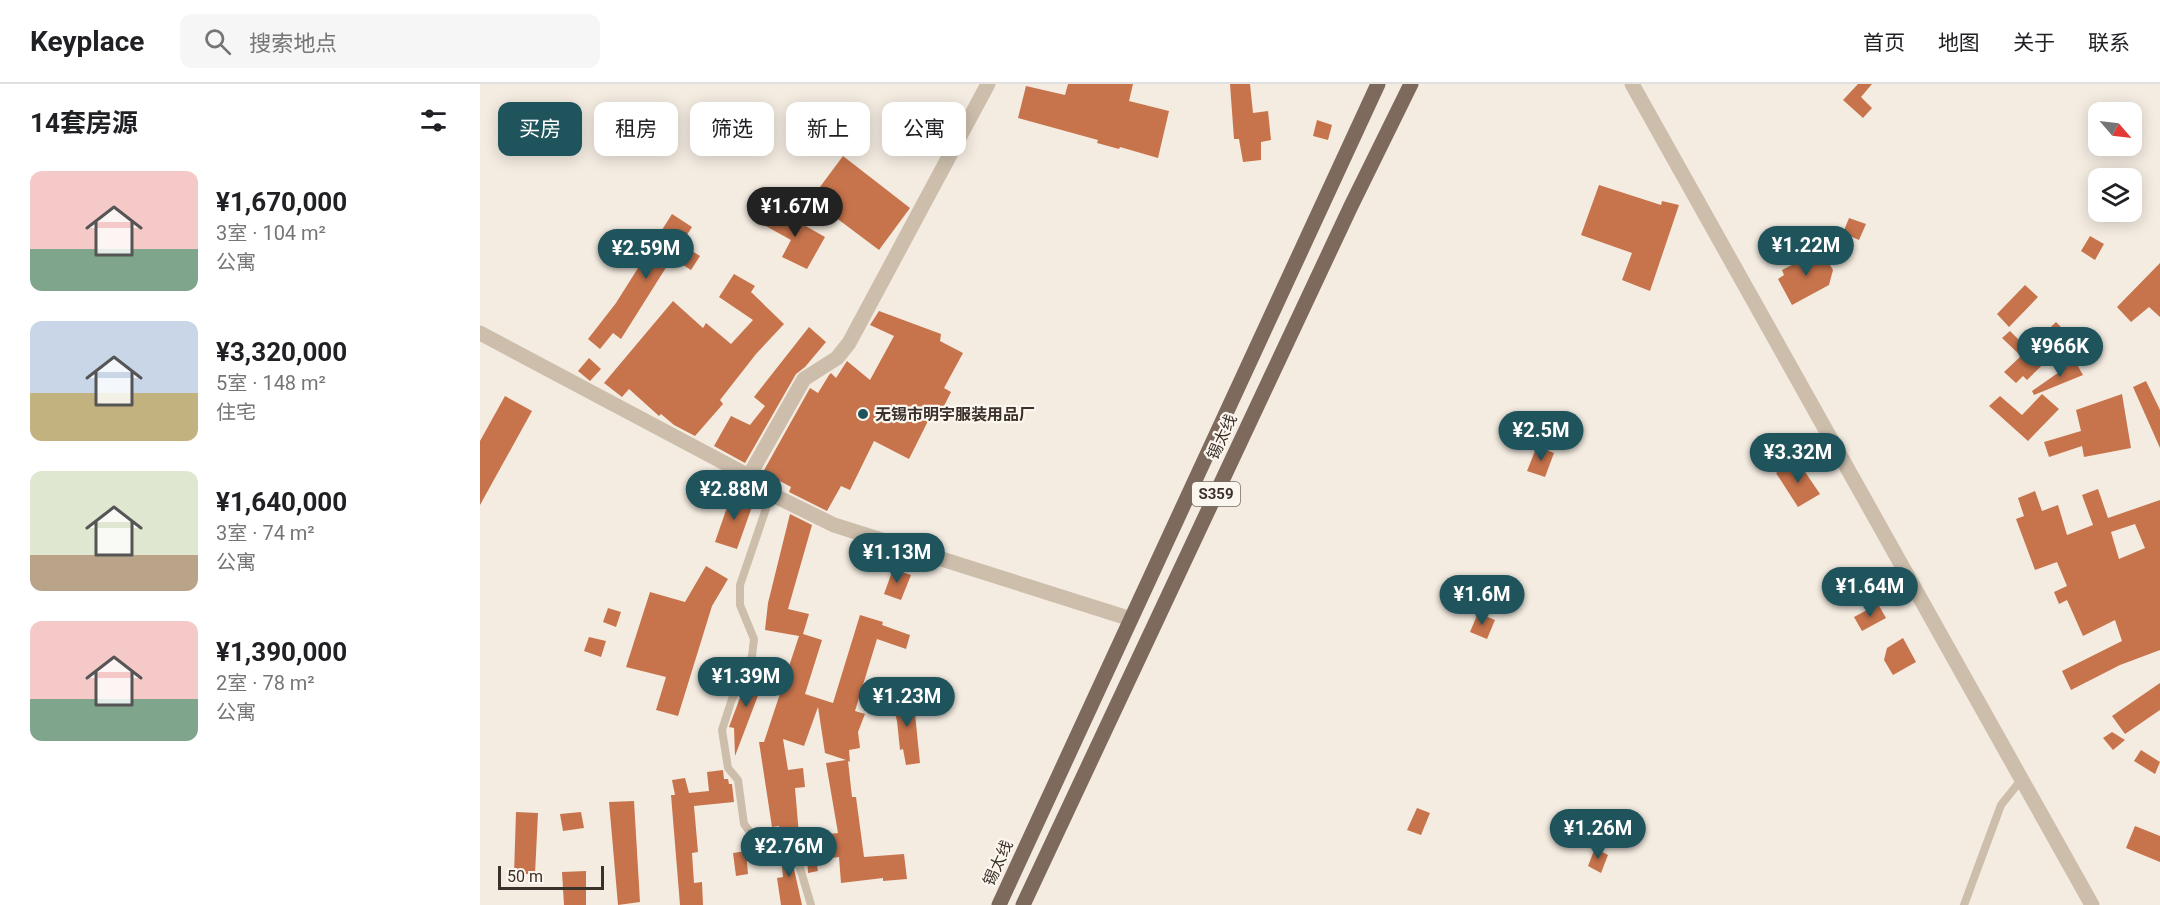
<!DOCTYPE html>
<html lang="zh">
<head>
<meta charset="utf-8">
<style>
  :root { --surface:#fff; --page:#f6f6f6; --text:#202124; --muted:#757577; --line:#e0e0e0; --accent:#1f545d }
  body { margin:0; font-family:Roboto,"Noto Sans SC",sans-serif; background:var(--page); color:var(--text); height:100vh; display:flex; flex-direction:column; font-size:22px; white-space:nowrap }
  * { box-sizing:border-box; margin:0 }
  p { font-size:20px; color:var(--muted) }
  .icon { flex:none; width:33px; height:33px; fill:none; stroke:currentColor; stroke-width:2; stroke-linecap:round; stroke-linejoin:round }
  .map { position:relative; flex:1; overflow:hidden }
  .sheet { display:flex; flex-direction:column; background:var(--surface); width:480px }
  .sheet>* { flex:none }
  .top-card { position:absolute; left:18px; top:18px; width:570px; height:54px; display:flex; gap:12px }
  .needle { width:39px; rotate:118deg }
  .fabs { position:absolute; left:1608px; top:18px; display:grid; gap:12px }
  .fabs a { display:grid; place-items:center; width:54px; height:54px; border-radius:12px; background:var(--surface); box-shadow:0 3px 15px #0003; font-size:30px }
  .scale { position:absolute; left:18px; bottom:15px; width:106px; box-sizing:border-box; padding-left:6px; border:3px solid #3b312b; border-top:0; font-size:16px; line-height:21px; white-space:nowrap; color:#3b312b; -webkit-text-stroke:4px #fbf6ee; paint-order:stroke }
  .price { position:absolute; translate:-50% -51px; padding:0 14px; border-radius:21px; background:var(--accent); color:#fff; font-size:20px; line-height:39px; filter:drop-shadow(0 2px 3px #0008) }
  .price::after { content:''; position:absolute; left:50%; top:36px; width:18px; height:14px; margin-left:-9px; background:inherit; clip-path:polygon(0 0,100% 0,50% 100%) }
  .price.current { background:#222; color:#fff }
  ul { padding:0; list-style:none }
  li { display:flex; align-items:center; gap:18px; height:150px; padding:0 30px }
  li span { display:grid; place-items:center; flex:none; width:168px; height:120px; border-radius:12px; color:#555 }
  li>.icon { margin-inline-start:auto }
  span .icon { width:72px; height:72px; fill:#fffc; stroke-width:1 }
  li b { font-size:26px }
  h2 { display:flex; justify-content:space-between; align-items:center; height:72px; padding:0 30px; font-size:26px }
  .tag { padding:0 21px; border-radius:12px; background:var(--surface); box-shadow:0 3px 15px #0003; font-size:21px; line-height:54px }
  .tag.current { background:var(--accent); color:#fff }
  header { display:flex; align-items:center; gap:36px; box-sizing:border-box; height:84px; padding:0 30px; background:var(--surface); border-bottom:2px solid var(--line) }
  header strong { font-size:28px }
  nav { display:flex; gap:33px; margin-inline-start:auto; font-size:21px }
  .search { width:420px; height:54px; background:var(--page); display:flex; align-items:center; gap:15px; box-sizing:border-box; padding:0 21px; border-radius:12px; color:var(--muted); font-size:22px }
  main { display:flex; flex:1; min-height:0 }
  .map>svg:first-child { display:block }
  .building { fill:#c7744c; fill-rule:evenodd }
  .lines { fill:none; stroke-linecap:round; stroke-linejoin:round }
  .service { stroke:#cdbeac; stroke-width:8 }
  .minor { stroke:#cdbeac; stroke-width:15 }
  .primary { stroke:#7d6a5c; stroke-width:15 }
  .poi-dot { fill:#1f545d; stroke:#fbf6ee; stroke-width:2 }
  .labels { text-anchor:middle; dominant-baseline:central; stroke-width:4.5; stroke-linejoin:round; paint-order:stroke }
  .shield { fill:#fbf6ee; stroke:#756c66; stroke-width:1.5 }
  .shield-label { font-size:15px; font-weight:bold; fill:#3b312b }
  .poi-label { font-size:16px; font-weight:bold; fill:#3b312b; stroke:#fbf6ee; text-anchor:start }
  .street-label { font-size:16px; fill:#3b312b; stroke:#fbf6ee }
</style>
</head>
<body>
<header>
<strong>Keyplace</strong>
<div class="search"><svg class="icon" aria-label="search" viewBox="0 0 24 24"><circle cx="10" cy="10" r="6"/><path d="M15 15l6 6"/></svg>搜索地点</div>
<nav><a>首页</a><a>地图</a><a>关于</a><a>联系</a></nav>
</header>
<main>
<section class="sheet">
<h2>14套房源<svg class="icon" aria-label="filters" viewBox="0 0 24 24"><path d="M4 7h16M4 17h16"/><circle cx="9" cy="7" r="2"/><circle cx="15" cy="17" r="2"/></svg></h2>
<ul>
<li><span style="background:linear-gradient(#f6c9c9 65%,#7fa58c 0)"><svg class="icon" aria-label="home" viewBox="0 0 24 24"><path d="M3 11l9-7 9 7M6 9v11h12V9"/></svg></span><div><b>¥1,670,000</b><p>3室 · 104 m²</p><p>公寓</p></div></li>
<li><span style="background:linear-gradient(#c9d6e8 60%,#c2b280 0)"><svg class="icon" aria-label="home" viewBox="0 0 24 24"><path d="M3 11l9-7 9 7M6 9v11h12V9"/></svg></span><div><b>¥3,320,000</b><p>5室 · 148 m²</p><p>住宅</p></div></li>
<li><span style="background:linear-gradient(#dfe7d0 70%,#b9a48a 0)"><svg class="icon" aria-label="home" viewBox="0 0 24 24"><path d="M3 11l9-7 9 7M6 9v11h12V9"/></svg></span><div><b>¥1,640,000</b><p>3室 · 74 m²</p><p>公寓</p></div></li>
<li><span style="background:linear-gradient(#f6c9c9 65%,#7fa58c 0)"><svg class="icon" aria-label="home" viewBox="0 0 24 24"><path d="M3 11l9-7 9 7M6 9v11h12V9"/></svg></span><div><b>¥1,390,000</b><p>2室 · 78 m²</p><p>公寓</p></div></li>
</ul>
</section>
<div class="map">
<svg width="1680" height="821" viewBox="0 0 1680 821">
  <rect width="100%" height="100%" fill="#f4ece1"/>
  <!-- building -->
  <g class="building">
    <polygon points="588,0 653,0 649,17 689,27 678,74 640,63 639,65 617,59 618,56 538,34 546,2 585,11"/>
    <polygon points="750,0 770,0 773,29 788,27 791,56 781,58 781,76 763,78 759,55 754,55"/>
    <polygon points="1378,0 1392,0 1381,13 1392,24 1383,34 1363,16"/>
    <polygon points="837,36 852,41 848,56 833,52"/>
    <polygon points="363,72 430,124 399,166 331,115"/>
    <polygon points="1119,101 1181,121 1182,117 1199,121 1170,207 1142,196 1152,169 1101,151"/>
    <polygon points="292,123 345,153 327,185 302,173 311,156 284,141"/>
    <polygon points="192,130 212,143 201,160 220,172 211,186 192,174 141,255 133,249 120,265 108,255 136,219"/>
    <polygon points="1369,134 1386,140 1379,156 1363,149"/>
    <polygon points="1610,152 1624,160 1615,176 1601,167"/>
    <polygon points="1341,166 1353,186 1349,201 1312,221 1298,195 1304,191 1302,186"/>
    <polygon points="1680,179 1680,233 1669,223 1651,238 1637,223"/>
    <polygon points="254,190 275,202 271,208 304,240 276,270 240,316 243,320 215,352 194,341 181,330 179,332 149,305 142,313 124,299 193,217 223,244 226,239 251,260 273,236 239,213"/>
    <polygon points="1545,201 1558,213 1529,243 1517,230"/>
    <polygon points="399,227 461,250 460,257 483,269 464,304 471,308 459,332 452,329 429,375 394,357 370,406 361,402 347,427 309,408 311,403 283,388 330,304 338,309 349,291 351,289 356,294 367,277 390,296 414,252 390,241"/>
    <polygon points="1576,238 1591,253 1547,296 1543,292 1536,299 1524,288 1541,272 1522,254 1530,247 1548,265"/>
    <polygon points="329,243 346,258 325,283 316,290 265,379 234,362 251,332 270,341 285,322 274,313"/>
    <polygon points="109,274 121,285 110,297 98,287"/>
    <polygon points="1595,277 1603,291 1554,311 1552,307"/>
    <polygon points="1666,297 1680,326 1680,364 1653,303"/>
    <polygon points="1562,310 1579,325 1548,357 1509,322 1520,312 1542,331"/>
    <polygon points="1642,310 1651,364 1604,373 1602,362 1569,373 1564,358 1601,347 1596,326"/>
    <polygon points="25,312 52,327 0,421 0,357"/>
    <polygon points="1057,362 1074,369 1065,393 1047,387"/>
    <polygon points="1317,376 1340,410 1318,423 1296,389"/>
    <path d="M1618,405L1628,434L1680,416V566L1640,581L1591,606L1582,587L1642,557L1635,536L1603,552L1587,516L1579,520L1574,508L1587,502L1577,478L1555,486L1536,435L1544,432L1538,414L1555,407L1562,427L1578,421L1587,451L1613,441L1602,411ZM1655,440L1665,464L1639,475L1631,448Z"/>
    <polygon points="252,409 274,417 257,465 235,458"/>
    <polygon points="310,430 332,441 308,525 329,530 323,550 342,556 325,610 353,619 380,531 403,538 402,541 430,551 426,565 397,555 375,627 385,630 378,648 380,664 369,666 370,678 368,677 372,713 376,713 384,773 424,770 427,795 403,797 403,794 361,799 359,773 336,776 338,787 328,789 327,764 322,753 358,749 346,679 366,676 345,669 338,623 324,662 303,655 308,686 323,684 325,703 315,704 319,751 300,748 299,742 292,743 279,658 284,658 319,552 285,546 288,519"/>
    <polygon points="226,482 248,495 232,522 198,632 176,626 186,593 146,583 170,508 205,518"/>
    <polygon points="413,485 431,491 421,516 404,510"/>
    <polygon points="1398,520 1406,534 1382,547 1374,533"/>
    <polygon points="128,524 141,528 136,543 123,538"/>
    <polygon points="998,529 1015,536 1007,555 990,548"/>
    <polygon points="109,553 126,557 121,573 104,567"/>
    <polygon points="1423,554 1436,578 1413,591 1404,576 1407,564"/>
    <polygon points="273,589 285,593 255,672 254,644 249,643 264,603 266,598 270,599"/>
    <polygon points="1680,599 1680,626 1645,650 1632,632"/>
    <polygon points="433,610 440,679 426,681 423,665 420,666 417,637 411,613"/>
    <polygon points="1632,648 1645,656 1633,666 1623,654"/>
    <polygon points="1661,666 1680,678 1675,690 1654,677"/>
    <polygon points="243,686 244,695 248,695 249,700 252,700 254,718 214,722 218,768 212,769 214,799 222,798 223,821 200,821 191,711 195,711 192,696 205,694 209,709 229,707 227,688"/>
    <polygon points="154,717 160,818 138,821 129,718"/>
    <polygon points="937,724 950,729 941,751 927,746"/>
    <polygon points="36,728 58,729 55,790 34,790"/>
    <polygon points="101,728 104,744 83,747 80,730"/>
    <polygon points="1655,742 1680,752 1680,778 1646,764"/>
    <polygon points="300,761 313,762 315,765 314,785 322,821 301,821 297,794 303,793"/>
    <polygon points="1115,764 1128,771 1121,789 1108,782"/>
    <polygon points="266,767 268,790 256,792 253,769"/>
    <polygon points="106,787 106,821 84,821 82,788"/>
  </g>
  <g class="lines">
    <!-- service -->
    <g class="service">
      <polyline points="291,410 260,501 260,521 274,555 272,572 252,615 242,646 248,684 258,696 264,740 273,752 317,756 321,764 320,784 331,821"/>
      <polyline points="1484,821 1521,721 1541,696"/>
    </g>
    <!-- minor -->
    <g class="minor">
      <polyline points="1152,0 1612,821"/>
      <polyline points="0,249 269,392 291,410 354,441 651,535"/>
      <polyline points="269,392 324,295 357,274 369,259 508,0"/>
    </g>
    <!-- primary -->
    <g class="primary">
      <polyline points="519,821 898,0"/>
      <polyline points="543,821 871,122 931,0"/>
    </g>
  </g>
  <!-- markers -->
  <circle class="poi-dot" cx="383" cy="330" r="6"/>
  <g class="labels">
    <!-- shield labels -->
    <rect class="shield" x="712" y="398" width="48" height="24" rx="4.5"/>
    <g class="shield-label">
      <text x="736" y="410">S359</text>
    </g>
    <!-- poi labels -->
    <g class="poi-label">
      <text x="395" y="330">无锡市明宇服装用品厂</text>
    </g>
    <!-- street labels -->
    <g class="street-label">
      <text transform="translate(742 353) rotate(-65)">锡太线</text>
      <text transform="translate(518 779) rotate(-65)">锡太线</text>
    </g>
  </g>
</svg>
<div class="fabs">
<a><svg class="needle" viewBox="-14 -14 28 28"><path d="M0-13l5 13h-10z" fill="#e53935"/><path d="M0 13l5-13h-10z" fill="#757577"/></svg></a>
<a><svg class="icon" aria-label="layers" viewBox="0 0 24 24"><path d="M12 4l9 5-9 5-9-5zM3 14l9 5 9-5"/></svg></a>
</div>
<div class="scale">50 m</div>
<b class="price current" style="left:315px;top:154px">¥1.67M</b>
<b class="price" style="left:1326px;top:193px">¥1.22M</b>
<b class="price" style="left:166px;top:196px">¥2.59M</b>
<b class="price" style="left:1580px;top:294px">¥966K</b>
<b class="price" style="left:1061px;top:378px">¥2.5M</b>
<b class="price" style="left:1318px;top:400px">¥3.32M</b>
<b class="price" style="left:254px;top:437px">¥2.88M</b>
<b class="price" style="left:417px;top:500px">¥1.13M</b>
<b class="price" style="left:1390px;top:534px">¥1.64M</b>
<b class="price" style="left:1002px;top:542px">¥1.6M</b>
<b class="price" style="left:266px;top:624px">¥1.39M</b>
<b class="price" style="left:427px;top:644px">¥1.23M</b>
<b class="price" style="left:1118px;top:776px">¥1.26M</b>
<b class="price" style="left:309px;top:794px">¥2.76M</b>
<div class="top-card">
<a class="tag current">买房</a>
<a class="tag">租房</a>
<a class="tag">筛选</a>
<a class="tag">新上</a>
<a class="tag">公寓</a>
</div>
</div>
</main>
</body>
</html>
